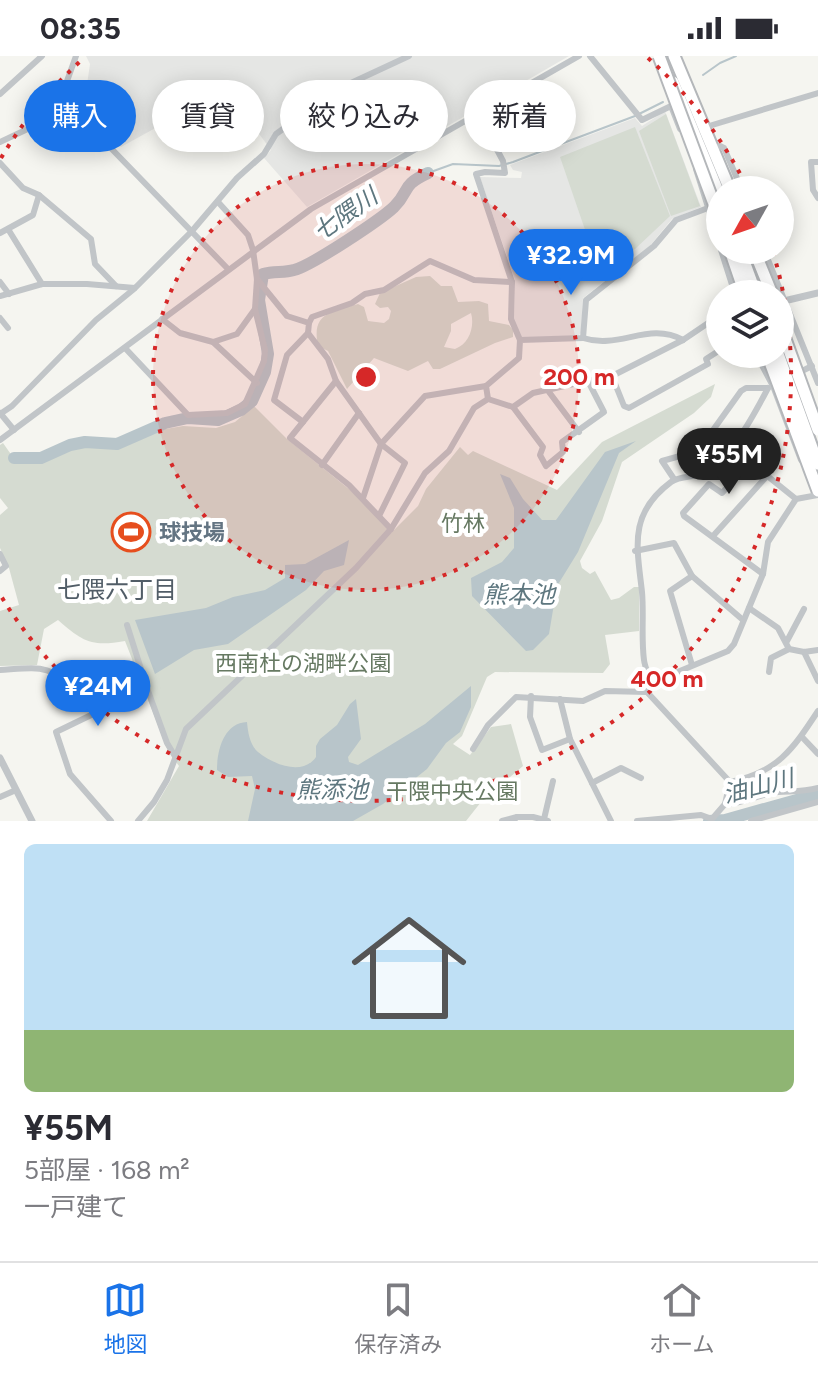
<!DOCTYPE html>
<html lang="ja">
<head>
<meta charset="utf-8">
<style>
  :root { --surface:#fff; --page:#f7f7f7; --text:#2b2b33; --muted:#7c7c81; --line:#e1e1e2; --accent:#1a73e8 }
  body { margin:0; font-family:Figtree,"Noto Sans JP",sans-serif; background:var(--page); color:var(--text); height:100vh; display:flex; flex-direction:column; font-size:30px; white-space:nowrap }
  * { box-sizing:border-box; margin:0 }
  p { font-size:26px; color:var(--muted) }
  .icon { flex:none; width:44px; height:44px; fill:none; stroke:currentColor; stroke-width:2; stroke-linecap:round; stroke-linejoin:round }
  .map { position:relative; height:765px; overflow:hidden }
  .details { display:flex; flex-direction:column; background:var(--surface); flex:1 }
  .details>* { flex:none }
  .top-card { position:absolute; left:24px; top:24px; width:770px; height:72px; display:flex; gap:16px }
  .needle { width:52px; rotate:230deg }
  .buttons { position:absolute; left:706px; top:120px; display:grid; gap:16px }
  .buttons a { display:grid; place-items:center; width:88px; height:88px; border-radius:50%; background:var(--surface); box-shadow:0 4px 20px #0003; font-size:40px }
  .price { position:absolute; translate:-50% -68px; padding:0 18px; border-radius:28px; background:var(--accent); color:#fff; font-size:26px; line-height:52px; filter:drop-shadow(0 2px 4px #0008) }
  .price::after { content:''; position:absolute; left:50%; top:48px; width:24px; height:18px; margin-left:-12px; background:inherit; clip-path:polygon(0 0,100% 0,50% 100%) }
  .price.current { background:#222; color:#fff }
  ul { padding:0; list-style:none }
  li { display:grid; align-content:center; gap:16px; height:424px; padding:0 24px }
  li span { display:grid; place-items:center; height:248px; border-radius:12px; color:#555 }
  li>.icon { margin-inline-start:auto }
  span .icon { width:144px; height:144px; fill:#fffc; stroke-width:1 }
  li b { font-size:34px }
  .tag { padding:0 28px; border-radius:36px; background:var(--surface); box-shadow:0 4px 20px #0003; font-size:28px; line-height:72px }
  .tag.current { background:var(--accent); color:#fff }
  .status { display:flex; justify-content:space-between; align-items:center; height:56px; padding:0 40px; background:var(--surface); direction:ltr }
  .status svg { height:22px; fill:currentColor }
  .menu { display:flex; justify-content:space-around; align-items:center; height:112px; border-top:2px solid var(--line); background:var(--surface); font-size:22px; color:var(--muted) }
  .menu a { display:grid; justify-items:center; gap:4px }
  .menu .current { color:var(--accent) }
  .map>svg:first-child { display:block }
  .built { fill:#e5e6e4 }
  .green { fill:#d5dbd1; fill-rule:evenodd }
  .water { fill:#b8c5ca }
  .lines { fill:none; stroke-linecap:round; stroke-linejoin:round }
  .stream { stroke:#b8c5ca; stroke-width:2 }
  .river { stroke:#b8c5ca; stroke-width:12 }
  .motorway-casing { stroke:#b4b7ba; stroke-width:15 }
  .minor { stroke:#c1c5c8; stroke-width:6 }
  .tertiary { stroke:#c1c5c8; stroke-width:7 }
  .motorway { stroke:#fff; stroke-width:11 }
  .motorway-bridge-casing { stroke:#b4b7ba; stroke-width:15; stroke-linecap:butt }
  .motorway-bridge { stroke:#fff; stroke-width:11 }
  .ring { fill:none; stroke:#d62828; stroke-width:4; stroke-dasharray:4 8 }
  .labels { text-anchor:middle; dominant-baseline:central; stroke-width:8; stroke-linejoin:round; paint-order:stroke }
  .park-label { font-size:22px; fill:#667962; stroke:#fff }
  .poi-label { font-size:22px; font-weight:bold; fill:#637482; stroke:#fff; text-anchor:start }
  .water-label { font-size:24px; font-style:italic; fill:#5e777f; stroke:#fff }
  .neighbourhood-label { font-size:24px; fill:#515d67; stroke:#fff }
  .centre { fill:#d62828; stroke:#fff; stroke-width:4 }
  .ring-label { font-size:24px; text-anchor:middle; font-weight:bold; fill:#d62828; stroke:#fff; stroke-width:8; stroke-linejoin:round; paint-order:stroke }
</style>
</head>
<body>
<div class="status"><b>08:35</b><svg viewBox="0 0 49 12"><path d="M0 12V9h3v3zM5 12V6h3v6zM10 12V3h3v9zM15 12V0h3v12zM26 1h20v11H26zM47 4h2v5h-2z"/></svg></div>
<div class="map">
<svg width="818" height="765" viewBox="0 0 818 765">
  <rect width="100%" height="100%" fill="#f5f5f0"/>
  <!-- built -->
  <g class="built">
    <polygon points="86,0 569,0 307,151 264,102 271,94 226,33 121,91 106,77 81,69 90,8"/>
    <polygon points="665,55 701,151 672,163 649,191 583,242 581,277 578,280 523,283 519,280 514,264 515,224 480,121 521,122 522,116 513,114 510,109 635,62 642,70"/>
  </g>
  <!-- green -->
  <g class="green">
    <polygon points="666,58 700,150 671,160 639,75"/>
    <polygon points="635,71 670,160 635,193 608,208 598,193 592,194 560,101"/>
    <path d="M430,220L441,230H452L458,246L479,245L488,248L489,265L509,269L513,274V281L495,287L440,313H433L428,305L408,315L374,302L347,333L328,295L318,290C311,256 332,256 358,248L364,251L368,265L384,267L389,263L391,255L388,251L380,252L375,248L380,237L416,221ZM471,257C475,271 469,288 455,293L444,291L451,275V268Z"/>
    <path d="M715,328L711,341L694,357L622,406L602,465L580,505L582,512L590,518L595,515L611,544L619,542L634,531H639V575L605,579L610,608L603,617L495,616L487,621L462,680L453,688L470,699L491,671L511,668L523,710L481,746L466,765H147L179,710L168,695L125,585C92,591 83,586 58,564L44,573L37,609L0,610V555L19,549L9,512L0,492V459L8,452L0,442V389L3,387L15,404H41L70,390L89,388L110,392L154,375L183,370L216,372L235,366L254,350L287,383L360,442L391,477L418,450L426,433L460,391L468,399L473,395L557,434L602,386Z"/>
  </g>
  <!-- water -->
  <g class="water">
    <polygon points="636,385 619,397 578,496 557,530 549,578 533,594 526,595 472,540 471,522 502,506 514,492 514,452 500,418 510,422 523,443 542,464 556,464 605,396"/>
    <polygon points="349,484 344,509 324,515 306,534 228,588 194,594 155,618 135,564 206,552 233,541 265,534 285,522 285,509 305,508"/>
    <path d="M471,630V651L460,676L446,687L427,713L383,748L353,765H248L255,733L252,720L228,721L217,714C217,694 224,667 247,666C248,677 250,689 258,696C274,709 303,720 316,701V690L320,683L337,669L350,648L356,643L361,683L348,701L349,706L358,709L425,668Z"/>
  </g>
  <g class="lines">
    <!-- stream -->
    <g class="stream">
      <polyline points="703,19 720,7 736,0"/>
      <polyline points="428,117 453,108 499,110 513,106 635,60 663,46"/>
    </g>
    <!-- river -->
    <g class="river">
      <path d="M14,402H41L70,389L85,386L117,388L165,367L188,362L218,364L241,354L252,345L265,316L268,298L259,244L263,218C274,215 284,217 294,214C311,210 380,164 394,151C411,134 400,130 428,117"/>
      <polyline points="709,765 725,764 818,738"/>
    </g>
    <defs>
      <g id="motorway">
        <polyline points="674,0 730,134"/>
        <polyline points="673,26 720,140"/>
      </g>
    </defs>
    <!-- motorway casing -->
    <use href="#motorway" class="motorway-casing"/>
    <!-- minor -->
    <g class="minor">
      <polyline points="590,0 642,64 671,50 680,73"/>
      <polyline points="0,38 42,0"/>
      <polyline points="49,57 62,39 76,0"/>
      <polyline points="478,58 503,105 505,117 485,116 476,118 512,226 511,263 520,284"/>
      <polyline points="709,70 818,37"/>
      <polyline points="0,86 34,70 49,57 65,63 78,76 100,77 104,85 228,213"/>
      <polyline points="717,92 720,90 724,92 742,134"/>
      <polyline points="818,106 811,106 813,134 818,142"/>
      <polyline points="0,107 23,132 39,139 91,183 95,208 116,230"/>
      <polyline points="696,113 720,189"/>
      <polyline points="8,173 42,228"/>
      <polyline points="0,177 33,159 39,139"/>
      <polyline points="721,194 735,238"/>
      <polyline points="764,194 818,327"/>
      <polyline points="257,223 287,260 309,267 308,277 328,303 336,325 381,388 405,407 379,460"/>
      <polyline points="0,226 9,238"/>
      <polyline points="0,240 42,228 87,228 135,232 192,175 237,122 264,98 276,78 338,33 409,0"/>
      <polyline points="0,262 8,272"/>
      <polyline points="162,263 180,277 213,286 257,327"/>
      <polyline points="309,267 312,261 352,247 365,238 384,234 430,205 474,224 512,226"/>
      <path d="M583,282C620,294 648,265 683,284"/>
      <polyline points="213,286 237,278 255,253 257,223 253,194 248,179 218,146"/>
      <polyline points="125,292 188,359 227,357 245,348 264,305 265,294 255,253"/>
      <polyline points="756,298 773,330 801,404"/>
      <polyline points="796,318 812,310"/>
      <polyline points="612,320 624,350 629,352 708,308 706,303 720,294"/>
      <polyline points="336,325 290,382 349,429 391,473"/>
      <polyline points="549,336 579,376"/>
      <polyline points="488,343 486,330 519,302 520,284 583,282 586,244 654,190 676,164 708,152"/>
      <polyline points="513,351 543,391 540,399 546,410 563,396 562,386 604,356 589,327"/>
      <polyline points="0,357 14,374"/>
      <polyline points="0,358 12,350 96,264 134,233"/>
      <polyline points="303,366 274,344 287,299 308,277"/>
      <polyline points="0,384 311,153 579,0"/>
      <polyline points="322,409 359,357"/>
      <polyline points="674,423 662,405 698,395 741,335 746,332 768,332"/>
      <polyline points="363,442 381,388 425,340 486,330"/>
      <polyline points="713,480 767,420"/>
      <polyline points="635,495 674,487 692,520 743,564"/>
      <polyline points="0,498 6,510 0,515"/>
      <polyline points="763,518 684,460 683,457 709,428 722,437 750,406 796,443"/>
      <polyline points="692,520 670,535 692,609"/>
      <polyline points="749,552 778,572 789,593"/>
      <polyline points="127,569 147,632"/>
      <polyline points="787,585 804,553"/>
      <polyline points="804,596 818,625"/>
      <path d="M0,614C45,611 46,608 82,638L107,630L132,608"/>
      <polyline points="769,616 771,602 789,593 804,596 818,594"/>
      <polyline points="651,627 728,595 734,588 763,518 768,486 796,443 818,439"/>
      <path d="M647,636L651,627C649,619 645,612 644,604C641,581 644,559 642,536C637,491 628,458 671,426C681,419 696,422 706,416C731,402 755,357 768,332"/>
      <polyline points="531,640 530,661 542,694 570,683"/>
      <polyline points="560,643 570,683 611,765"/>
      <polyline points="802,681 818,698"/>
      <polyline points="473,693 488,669 516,641 583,645 605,635 647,636 730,726 725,748"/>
      <path d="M730,726C777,717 793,693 818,655"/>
      <polyline points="592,727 621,712 641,722"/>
      <polyline points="0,741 16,734"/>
      <polyline points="544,763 553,725"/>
      <polyline points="111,765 70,718 56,676 147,632 167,687 176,702"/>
      <polyline points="138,765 154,746 167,724 186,673 356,512 391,473 425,417 449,395 474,352 488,343 513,351 533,337 614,319 683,284 720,259"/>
      <polyline points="502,765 517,761"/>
      <polyline points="513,765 517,761 533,761 548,765"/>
      <path d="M637,765L701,759L712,763L725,748C744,748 759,738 778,736C793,735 803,736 818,732"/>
      <polyline points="751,765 818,746"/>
    </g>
    <!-- tertiary -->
    <g class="tertiary">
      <polyline points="784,245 818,237"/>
      <polyline points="0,702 32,765"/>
    </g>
    <!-- motorway -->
    <use href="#motorway" class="motorway"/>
    <defs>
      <g id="motorway-bridge">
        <polyline points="659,0 720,164"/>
        <polyline points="730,194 745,238"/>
        <polyline points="740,194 756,238"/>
        <polyline points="754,194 772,238"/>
        <polyline points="780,269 818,374"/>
        <polyline points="767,298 818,435"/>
        <polyline points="778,298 818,408"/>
      </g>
    </defs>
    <!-- motorway-bridge casing -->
    <use href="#motorway-bridge" class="motorway-bridge-casing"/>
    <!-- motorway-bridge -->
    <use href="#motorway-bridge" class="motorway-bridge"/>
  </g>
  <!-- distance rings -->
  <circle cx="366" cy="321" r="213" fill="#d62828" fill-opacity=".12"/>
  <g class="ring">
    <circle cx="366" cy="321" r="213"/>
    <path d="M1 102A426 426 0 0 1 84 2M648 2A426 426 0 0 1 747 131M773 196A426 426 0 0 1 1 540"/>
  </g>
  <!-- icons -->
  <defs>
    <symbol id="stadium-ring" viewBox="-11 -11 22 22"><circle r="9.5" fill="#fff" stroke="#e64e1e" stroke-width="1.5"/><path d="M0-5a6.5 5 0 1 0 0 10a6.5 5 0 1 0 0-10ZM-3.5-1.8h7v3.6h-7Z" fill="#e64e1e"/></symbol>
  </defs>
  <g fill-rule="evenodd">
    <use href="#stadium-ring" x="109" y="454" width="44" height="44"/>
  </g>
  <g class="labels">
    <!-- park labels -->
    <g class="park-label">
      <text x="463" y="467">竹林</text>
      <text x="303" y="607">西南杜の湖畔公園</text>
      <text x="452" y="735">干隈中央公園</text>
    </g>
    <!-- poi labels -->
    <g class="poi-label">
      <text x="159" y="476">球技場</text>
    </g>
    <!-- water labels -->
    <g class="water-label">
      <text transform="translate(345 158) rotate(-35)">七隈川</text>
      <text x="519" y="538">熊本池</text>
      <text transform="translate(758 730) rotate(-14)">油山川</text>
      <text x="332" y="733">熊添池</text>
    </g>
    <!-- neighbourhood labels -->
    <g class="neighbourhood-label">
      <text x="117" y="533">七隈六丁目</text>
    </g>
  </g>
  <circle cx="366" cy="321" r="12" class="centre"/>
  <g class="ring-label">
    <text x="579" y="329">200 m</text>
    <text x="667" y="631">400 m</text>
  </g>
</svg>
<div class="buttons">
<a><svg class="needle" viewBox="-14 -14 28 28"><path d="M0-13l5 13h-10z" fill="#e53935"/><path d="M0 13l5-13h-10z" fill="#7c7c81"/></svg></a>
<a><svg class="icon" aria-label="layers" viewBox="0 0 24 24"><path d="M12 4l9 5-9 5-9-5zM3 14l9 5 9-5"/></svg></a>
</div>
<b class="price" style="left:571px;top:241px">¥32.9M</b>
<b class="price current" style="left:729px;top:440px">¥55M</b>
<b class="price" style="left:98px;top:672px">¥24M</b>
<div class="top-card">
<a class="tag current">購入</a>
<a class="tag">賃貸</a>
<a class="tag">絞り込み</a>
<a class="tag">新着</a>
</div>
</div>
<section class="details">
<ul>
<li><span style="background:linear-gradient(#bfe0f5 75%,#8fb573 0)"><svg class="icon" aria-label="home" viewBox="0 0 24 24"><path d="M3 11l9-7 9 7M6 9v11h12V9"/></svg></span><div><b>¥55M</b><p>5部屋 · 168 m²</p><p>一戸建て</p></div></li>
</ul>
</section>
<nav class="menu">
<a class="current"><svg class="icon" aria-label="map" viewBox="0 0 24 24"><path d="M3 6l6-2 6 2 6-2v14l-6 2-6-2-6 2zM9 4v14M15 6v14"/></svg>地図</a>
<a><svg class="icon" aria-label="saved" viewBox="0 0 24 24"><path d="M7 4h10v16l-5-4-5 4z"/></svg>保存済み</a>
<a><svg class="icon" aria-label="home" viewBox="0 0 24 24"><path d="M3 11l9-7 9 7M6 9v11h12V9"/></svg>ホーム</a>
</nav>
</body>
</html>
